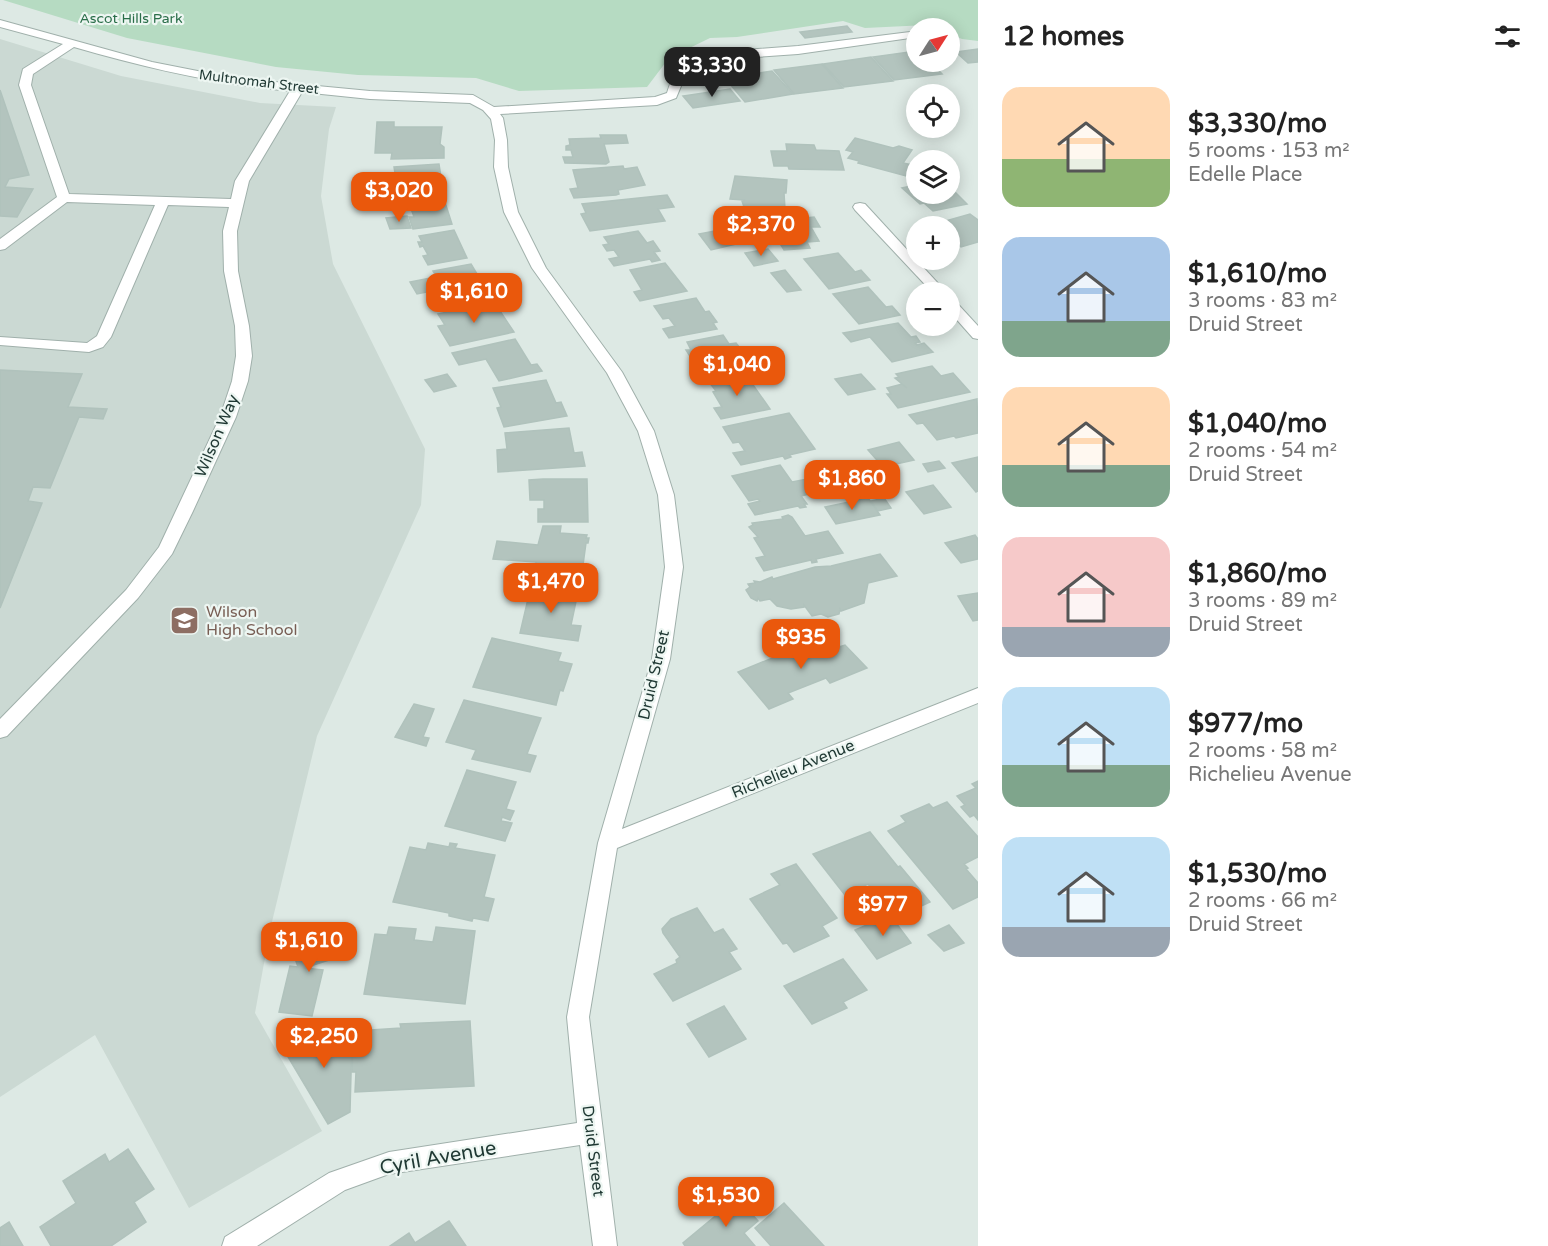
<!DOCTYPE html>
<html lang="en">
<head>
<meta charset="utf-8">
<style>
  :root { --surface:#fff; --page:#f2f2f2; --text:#222; --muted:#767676; --accent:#ea580c }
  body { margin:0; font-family:"Varela Round",sans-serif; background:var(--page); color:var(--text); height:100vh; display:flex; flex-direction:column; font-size:22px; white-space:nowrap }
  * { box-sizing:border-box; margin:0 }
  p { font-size:20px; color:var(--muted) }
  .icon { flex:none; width:33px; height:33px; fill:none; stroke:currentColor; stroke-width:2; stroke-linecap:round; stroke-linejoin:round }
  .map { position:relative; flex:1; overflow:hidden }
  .details { display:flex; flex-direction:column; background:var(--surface); width:570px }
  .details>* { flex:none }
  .needle { width:39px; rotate:54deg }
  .controls { position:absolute; left:906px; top:18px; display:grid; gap:12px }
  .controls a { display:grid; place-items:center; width:54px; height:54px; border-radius:50%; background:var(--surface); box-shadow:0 3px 15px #0003; font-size:30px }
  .price { position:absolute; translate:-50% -51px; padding:0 14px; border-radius:12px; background:var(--accent); color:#fff; font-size:20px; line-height:39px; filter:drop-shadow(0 2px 3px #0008) }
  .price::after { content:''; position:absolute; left:50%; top:36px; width:18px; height:14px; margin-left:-9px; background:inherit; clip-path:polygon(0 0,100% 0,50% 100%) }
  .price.selected { background:#222; color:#fff }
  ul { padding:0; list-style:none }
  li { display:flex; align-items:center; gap:18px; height:150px; padding:0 24px }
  li span { display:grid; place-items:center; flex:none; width:168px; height:120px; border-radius:18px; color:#555 }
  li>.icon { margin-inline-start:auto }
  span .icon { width:72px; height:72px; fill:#fffc; stroke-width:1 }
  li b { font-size:26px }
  h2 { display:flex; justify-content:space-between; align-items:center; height:72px; padding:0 24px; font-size:26px }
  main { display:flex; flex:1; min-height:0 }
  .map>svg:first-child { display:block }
  .built { fill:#cbd9d3 }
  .green { fill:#b6dbc2 }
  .building { fill:#b3c4be; stroke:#b0c2bc; stroke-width:1.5 }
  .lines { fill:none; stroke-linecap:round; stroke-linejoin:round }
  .minor-casing { stroke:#a0b0ab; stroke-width:2 }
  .minor { fill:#fff; fill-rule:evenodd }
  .labels { text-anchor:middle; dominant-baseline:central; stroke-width:4.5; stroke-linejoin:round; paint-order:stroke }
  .far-park-label { font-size:14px; fill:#2a6e49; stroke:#edf6f2 }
  .far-street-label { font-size:14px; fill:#1f3833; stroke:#edf6f2 }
  .street-label { font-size:16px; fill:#1f3833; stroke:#edf6f2 }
  .education-label { font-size:16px; fill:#785e54; stroke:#edf6f2; text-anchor:start }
  .near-street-label { font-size:20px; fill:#1f3833; stroke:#edf6f2 }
</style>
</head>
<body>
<main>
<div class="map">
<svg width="978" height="1246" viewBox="0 0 978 1246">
  <rect width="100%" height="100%" fill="#dde9e4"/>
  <!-- built -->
  <polygon class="built" points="0,39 121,76 260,103 336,107 329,129 321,196 333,264 425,449 421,505 317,736 270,930 255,1013 322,1131 189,1208 95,1035 0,1097"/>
  <!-- green -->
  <polygon class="green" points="3,0 978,0 978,41 962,39 950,34 950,28 937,28 927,25 865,28 843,21 737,37 710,38 669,58 647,87 519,91 476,78 358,75 276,67 127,38"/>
  <!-- building -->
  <g class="building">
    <polygon points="847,26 852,32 805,38 800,32"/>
    <polygon points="978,49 978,62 968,63 956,52"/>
    <polygon points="916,51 916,62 930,62 942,74 894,80 873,57"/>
    <polygon points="871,57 893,81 844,87 823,64"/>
    <polygon points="822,64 843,88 794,94 774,70"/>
    <polygon points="772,71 793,94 745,102 725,78"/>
    <polygon points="730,89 740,101 693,108 683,96"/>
    <polygon points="0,90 29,175 9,179 5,187 33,189 17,217 0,216"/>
    <polygon points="377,122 394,122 394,127 442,127 440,144 444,147 444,158 391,159 392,153 375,153"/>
    <polygon points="600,135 626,135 628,143 604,144 609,162 606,164 565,163 563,157 573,157 571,150 566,150 566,146 570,145 569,139 601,138"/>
    <polygon points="855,138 893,148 899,146 912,150 903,163 913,165 906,176 858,163 859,161 848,158 853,152 846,150"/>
    <polygon points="786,144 814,145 816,150 839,151 844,170 789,169 788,166 774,166 771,151 787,151"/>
    <polygon points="439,164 443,190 405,193 404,185 409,184 408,178 396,179 394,167"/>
    <polygon points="623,166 624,169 637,167 645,185 618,190 619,194 616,195 574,198 570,189 578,188 573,170"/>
    <polygon points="735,176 787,180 786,193 784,193 785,209 744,207 742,201 745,200 730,199"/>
    <polygon points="916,185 916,194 950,194 950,187 967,204 933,211 924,203 920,204 902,188"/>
    <polygon points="667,195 674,207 658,209 665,221 590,231 581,214 586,213 582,204"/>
    <polygon points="443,196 452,224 413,229 409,217 414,217 408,200"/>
    <polygon points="970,214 978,220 978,242 961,247 950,237 950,226 928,226"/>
    <polygon points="407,216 411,228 390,229 386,218"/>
    <polygon points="814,217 820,227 811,227 819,241 807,242 810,248 784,250 767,222"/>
    <polygon points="725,229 736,244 711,250 699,234"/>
    <polygon points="454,230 467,258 428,265 423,256 428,255 423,246 420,247 418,242 422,242 419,236"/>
    <polygon points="638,231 647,243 653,241 660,251 654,252 660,260 652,262 650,259 614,266 609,259 619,257 614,250 607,251 603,245 609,244 604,237"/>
    <polygon points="768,249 778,261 754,266 745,253"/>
    <polygon points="838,253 855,272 861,270 870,280 829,289 804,259"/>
    <polygon points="665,263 687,291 640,301 634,292 642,290 630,270"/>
    <polygon points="471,264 489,294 449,303 444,294 447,293 433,271"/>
    <polygon points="785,270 801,290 787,292 771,273"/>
    <polygon points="430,278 437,290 417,294 410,282"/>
    <polygon points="868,287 886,307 892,306 900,315 859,324 833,294"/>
    <polygon points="696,298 705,312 709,311 717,322 713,323 717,329 669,338 663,329 675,326 669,318 663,319 654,306"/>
    <polygon points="494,302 514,332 450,346 438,326 445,325 438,314"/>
    <polygon points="898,323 911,337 916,336 920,342 915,343 917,345 924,343 933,352 892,362 870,337 851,342 843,333"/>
    <polygon points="723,335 729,344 736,343 740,348 744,347 751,359 740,361 745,368 697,376 692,367 702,365 697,357 691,358 686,350 691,350 687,342"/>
    <polygon points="515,339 531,365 537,364 542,371 499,381 486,359 459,365 452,353"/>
    <polygon points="932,366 941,376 953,373 970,392 898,408 887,394 891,394 887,388 902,384 907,388 895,378 899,377 896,374"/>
    <polygon points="0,370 82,374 68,407 107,409 103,419 79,417 50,488 33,487 28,501 42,503 0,608"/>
    <polygon points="447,374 456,386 434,392 425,380"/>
    <polygon points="861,374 875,389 848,395 835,379"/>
    <polygon points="746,375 770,409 721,419 714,408 722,407 713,392 716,391 709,382"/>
    <polygon points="546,380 556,403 561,402 567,416 504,427 497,408 501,407 493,388"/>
    <polygon points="977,399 978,433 956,438 954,436 937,440 923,423 917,424 909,415"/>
    <polygon points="789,413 815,449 789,455 791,457 785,459 783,456 741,465 733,453 745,451 739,442 733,443 723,427"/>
    <polygon points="569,428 574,453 582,452 585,466 498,472 497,450 507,449 505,433"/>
    <polygon points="899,442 914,460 883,467 868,450"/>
    <polygon points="978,457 978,491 976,492 952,463"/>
    <polygon points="939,461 945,468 928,472 923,464"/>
    <polygon points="780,465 792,482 807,479 817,492 801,496 807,504 804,504 806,507 800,508 798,506 755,515 748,504 760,501 758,499 749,501 732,476"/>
    <polygon points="878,478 886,490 864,495 856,482"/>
    <polygon points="543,479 587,479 588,522 538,522 538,509 544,509 544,500 530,500 529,480"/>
    <polygon points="933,485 951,507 924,514 906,492"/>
    <polygon points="868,498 880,515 836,524 825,507"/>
    <polygon points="884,498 891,508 878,511 871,501"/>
    <polygon points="788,515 792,517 805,536 828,531 843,553 816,559 817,562 812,563 811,560 764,571 756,558 765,556 754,538 758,537 749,527 753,525 752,523 783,519 782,517"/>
    <polygon points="543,526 561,526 560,533 587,535 586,538 589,538 588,543 586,543 583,565 592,566 591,580 537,577 534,575 536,562 493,559 497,541 538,545"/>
    <polygon points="975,535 978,539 978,559 961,563 945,543"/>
    <polygon points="880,554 897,576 868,583 864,603 841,611 840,609 839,614 828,617 821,614 812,616 804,605 804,607 791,609 777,606 770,599 760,601 758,598 757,601 751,598 746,590 750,587 748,584 755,583 754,581 760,582 772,577 773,579 815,567 831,566"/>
    <polygon points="531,586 578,592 571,625 581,626 578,641 520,633"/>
    <polygon points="978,593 978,620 973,621 958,596"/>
    <polygon points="829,635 839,647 845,645 867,668 830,683 826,678 788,693 793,699 769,709 738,672"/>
    <polygon points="492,638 561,653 558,661 572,664 563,691 560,690 556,705 473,687"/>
    <polygon points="464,700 541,718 527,754 536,756 530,772 472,759 476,750 446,742"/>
    <polygon points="414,704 434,709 423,737 429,738 426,746 395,737"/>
    <polygon points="467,770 516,782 506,809 514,811 510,820 502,817 501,821 512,823 505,841 445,826"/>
    <polygon points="978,781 978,820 974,815 970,817 961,807 965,805 957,796 976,788 972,784"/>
    <polygon points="947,802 978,837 978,857 964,864 968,868 966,869 978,883 978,897 953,909 888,831 906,822 901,816 929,804 933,808"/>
    <polygon points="870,832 898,867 900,866 930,902 906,913 898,903 887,908 868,884 858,889 862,895 852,900 848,894 845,895 813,854"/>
    <polygon points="428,843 449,847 450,843 457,844 455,848 495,855 484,897 494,899 488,921 473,918 472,921 449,916 449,913 393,902 410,847 426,850"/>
    <polygon points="796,864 837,918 822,926 829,936 794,952 787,943 783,944 750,899 780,885 771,874"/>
    <polygon points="697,908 714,933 723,929 737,949 729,952 741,969 673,1001 654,974 677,963 676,960 680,957 663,933 662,929 671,919"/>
    <polygon points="890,915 911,943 877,959 855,930"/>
    <polygon points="949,925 964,943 944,951 928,935"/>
    <polygon points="389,927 416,929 414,940 433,942 436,927 475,931 465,1004 364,994 375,934 387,935"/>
    <polygon points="340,932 348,954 304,968 323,970 312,1016 279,1012 290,966 298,967 291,947"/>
    <polygon points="843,959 867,990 843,1002 847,1008 812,1024 784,986"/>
    <polygon points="724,1006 746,1039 709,1057 687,1024"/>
    <polygon points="470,1021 474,1086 355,1092 356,1072 352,1072 353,1045 356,1045 356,1031 401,1028 400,1024"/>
    <polygon points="303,1025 328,1028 326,1039 352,1037 350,1112 328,1124 281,1045 301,1035"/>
    <polygon points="128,1149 154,1189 134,1202 146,1222 111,1246 51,1246 40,1227 76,1203 63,1181 105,1154 109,1162"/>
    <polygon points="737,1198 758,1221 744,1233 755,1246 685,1246 683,1243"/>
    <polygon points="784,1203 824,1246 771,1246 755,1228"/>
    <polygon points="449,1221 466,1246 390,1246 409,1233 415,1243"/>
    <polygon points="9,1222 23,1246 0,1246 0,1228"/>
  </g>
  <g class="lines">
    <defs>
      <g id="minor">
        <path d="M0,20L152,62L233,78L370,91L473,95L494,107L655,97L667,93C672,78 678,60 694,54L798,46L910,32L916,35L910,38L798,54L698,61L686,74L676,98L657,105L500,114L503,118L507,140L508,167L518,212L546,268L622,372L654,431L674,495L683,567L670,659L622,829L978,688V703L617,848L589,1017L617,1246H593L580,1145L389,1174L345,1190L257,1246H222L225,1237L329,1173L389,1152L577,1123L567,1017L598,843L652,659L665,567L658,495L638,431L607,373L532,268L504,212L494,167L495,140L491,119L483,110L470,103L370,99L302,92L249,181L237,231L238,271L249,326L252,356L248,381L236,417L193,511L172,554L138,598L7,736L0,738V719L126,590L159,547L220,417L232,381L236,356L235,326L224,271L223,231L229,207L168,205L111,337L103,347L89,352L0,345V337L87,343L97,336L155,205L67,202L5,249L0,250V239L57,197L19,85L23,69L63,44L0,27ZM74,47C146,68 216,84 290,91L235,181L231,199L69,194L31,85L33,74Z"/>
        <polygon points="860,203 865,204 946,292 932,292 855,210 853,207 855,204"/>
        <polygon points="950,300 955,301 978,326 978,339 973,338 950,312"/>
      </g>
    </defs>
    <!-- minor casing -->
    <use href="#minor" class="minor-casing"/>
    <!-- minor -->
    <use href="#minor" class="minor"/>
  </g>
  <!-- icons -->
  <defs>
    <symbol id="school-square" viewBox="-11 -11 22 22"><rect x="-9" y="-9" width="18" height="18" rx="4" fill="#8d6e63" stroke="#edf6f2"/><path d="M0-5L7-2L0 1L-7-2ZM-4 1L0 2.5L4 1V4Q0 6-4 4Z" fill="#fff"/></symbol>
  </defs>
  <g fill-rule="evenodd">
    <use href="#school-square" x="168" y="604" width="33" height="33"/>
  </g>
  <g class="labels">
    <!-- far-park labels -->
    <g class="far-park-label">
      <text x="131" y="18">Ascot Hills Park</text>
    </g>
    <!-- far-street labels -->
    <g class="far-street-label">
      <text transform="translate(259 82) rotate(7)">Multnomah Street</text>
    </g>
    <!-- street labels -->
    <g class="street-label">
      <text transform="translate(217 436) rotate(-67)">Wilson Way</text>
      <text transform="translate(654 675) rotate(-77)">Druid Street</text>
      <text transform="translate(793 769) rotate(-22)">Richelieu Avenue</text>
      <text transform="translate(593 1151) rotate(83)">Druid Street</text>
    </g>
    <!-- education labels -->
    <g class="education-label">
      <text x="206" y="612">Wilson<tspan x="206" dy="18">High School</tspan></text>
    </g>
    <!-- near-street labels -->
    <g class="near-street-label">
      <text transform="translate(438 1158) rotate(-10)">Cyril Avenue</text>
    </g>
  </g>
</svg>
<div class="controls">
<a><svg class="needle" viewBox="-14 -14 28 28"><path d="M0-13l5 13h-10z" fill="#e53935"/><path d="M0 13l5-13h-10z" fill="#767676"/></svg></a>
<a><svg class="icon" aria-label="locate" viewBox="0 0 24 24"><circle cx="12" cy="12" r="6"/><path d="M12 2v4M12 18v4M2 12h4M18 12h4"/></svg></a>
<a><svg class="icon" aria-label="layers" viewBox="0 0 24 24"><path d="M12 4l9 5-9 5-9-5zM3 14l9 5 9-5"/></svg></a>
<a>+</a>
<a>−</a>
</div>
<b class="price selected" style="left:712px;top:98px">$3,330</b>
<b class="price" style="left:399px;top:223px">$3,020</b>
<b class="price" style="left:761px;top:257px">$2,370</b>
<b class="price" style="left:474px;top:324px">$1,610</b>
<b class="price" style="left:737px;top:397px">$1,040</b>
<b class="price" style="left:852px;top:511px">$1,860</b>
<b class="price" style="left:551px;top:614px">$1,470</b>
<b class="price" style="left:801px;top:670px">$935</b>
<b class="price" style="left:883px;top:937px">$977</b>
<b class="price" style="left:309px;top:973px">$1,610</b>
<b class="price" style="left:324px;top:1069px">$2,250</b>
<b class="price" style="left:726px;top:1228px">$1,530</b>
</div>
<section class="details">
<h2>12 homes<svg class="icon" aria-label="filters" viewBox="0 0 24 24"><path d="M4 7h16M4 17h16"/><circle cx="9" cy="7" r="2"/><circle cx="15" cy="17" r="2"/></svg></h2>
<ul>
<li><span style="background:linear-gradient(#ffd9b3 60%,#8fb573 0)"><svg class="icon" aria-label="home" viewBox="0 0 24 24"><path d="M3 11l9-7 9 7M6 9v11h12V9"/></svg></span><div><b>$3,330/mo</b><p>5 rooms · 153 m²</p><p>Edelle Place</p></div></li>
<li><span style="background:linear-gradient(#a9c7e8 70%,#7fa58c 0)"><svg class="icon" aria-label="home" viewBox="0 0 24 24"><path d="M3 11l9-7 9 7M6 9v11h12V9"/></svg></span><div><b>$1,610/mo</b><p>3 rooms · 83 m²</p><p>Druid Street</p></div></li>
<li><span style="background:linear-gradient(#ffd9b3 65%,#7fa58c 0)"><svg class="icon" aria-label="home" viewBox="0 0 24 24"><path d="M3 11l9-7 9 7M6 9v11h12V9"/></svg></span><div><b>$1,040/mo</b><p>2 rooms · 54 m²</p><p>Druid Street</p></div></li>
<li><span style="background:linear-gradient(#f6c9c9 75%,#9aa5b1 0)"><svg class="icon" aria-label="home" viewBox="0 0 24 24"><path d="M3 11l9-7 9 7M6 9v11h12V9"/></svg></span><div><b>$1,860/mo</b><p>3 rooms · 89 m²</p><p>Druid Street</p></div></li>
<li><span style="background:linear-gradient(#bfe0f5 65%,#7fa58c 0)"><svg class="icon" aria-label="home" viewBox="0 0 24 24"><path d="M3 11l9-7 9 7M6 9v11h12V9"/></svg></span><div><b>$977/mo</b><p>2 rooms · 58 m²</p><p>Richelieu Avenue</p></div></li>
<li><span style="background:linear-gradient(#bfe0f5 75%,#9aa5b1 0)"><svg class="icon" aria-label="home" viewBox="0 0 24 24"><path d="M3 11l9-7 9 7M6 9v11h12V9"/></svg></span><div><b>$1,530/mo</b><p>2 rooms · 66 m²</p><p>Druid Street</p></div></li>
</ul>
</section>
</main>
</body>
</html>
